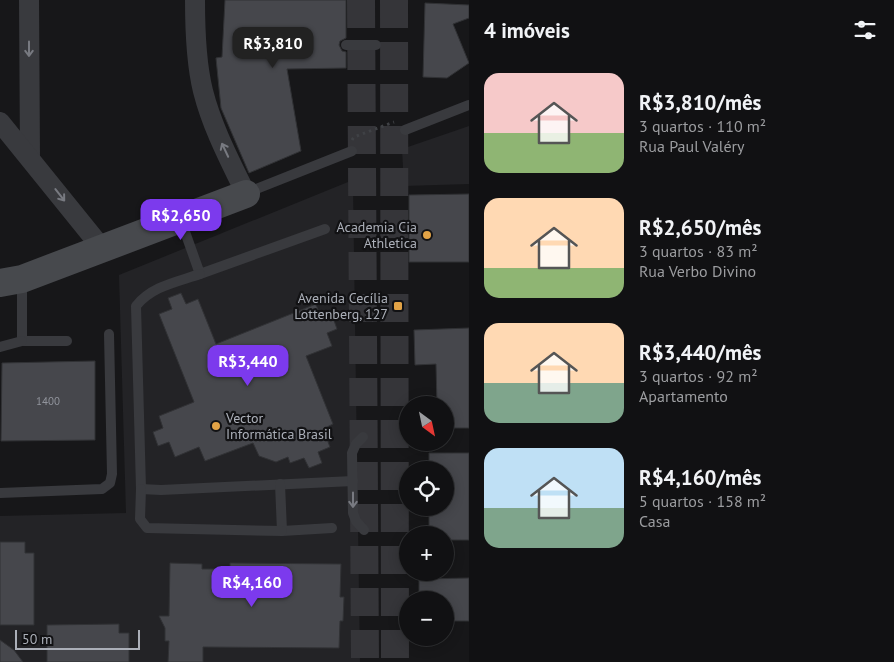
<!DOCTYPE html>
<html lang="pt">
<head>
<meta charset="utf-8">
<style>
  :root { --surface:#111113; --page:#1e1f21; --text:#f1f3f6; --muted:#9c9da0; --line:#303133; --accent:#7c3aed }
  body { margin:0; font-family:"PT Sans",sans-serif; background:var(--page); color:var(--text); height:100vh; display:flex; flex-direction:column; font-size:19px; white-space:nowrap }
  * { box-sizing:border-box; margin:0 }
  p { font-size:16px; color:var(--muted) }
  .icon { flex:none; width:28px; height:28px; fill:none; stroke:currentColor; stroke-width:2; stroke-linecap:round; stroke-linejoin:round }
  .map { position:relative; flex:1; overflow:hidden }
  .panel { display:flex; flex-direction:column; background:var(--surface); width:425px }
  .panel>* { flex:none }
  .needle { width:32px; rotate:147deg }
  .tools { position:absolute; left:399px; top:396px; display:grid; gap:10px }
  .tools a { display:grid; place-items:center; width:55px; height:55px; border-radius:50%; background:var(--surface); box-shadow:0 2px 12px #0003,0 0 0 1px var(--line); font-size:25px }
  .scale { position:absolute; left:15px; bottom:12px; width:125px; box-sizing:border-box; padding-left:5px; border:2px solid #abafb8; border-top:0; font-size:14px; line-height:18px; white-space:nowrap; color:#abafb8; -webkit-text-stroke:4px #121214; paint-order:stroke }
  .price { position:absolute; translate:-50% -42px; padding:0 11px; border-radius:10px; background:var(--accent); color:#fff; font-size:16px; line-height:32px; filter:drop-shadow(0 1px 2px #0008) }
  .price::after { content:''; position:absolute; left:50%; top:30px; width:15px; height:11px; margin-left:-8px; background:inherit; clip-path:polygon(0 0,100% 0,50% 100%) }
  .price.active { background:#222; color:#fff }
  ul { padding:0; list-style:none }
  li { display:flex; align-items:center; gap:15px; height:125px; padding:0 15px }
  li span { display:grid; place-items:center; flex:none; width:140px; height:100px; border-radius:15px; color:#555 }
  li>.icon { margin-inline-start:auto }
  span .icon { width:60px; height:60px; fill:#fffc; stroke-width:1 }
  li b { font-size:21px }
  h2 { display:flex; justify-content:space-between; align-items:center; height:60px; padding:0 15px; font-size:21px }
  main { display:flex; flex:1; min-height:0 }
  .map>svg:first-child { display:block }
  .built { fill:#232326 }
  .building { fill:#46474c; stroke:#313235 }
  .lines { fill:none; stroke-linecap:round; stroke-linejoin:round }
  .secondary-tunnel { stroke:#353539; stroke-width:28; stroke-dasharray:28 14; stroke-linecap:butt }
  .path { stroke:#3f4145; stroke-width:3; stroke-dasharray:2.5 4; stroke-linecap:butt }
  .lane { stroke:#393a3e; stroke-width:10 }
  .street { stroke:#393a3e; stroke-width:20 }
  .secondary { stroke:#47494d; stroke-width:28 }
  .oneway { stroke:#787a81 }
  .poi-dot { fill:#e2a346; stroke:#121214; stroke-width:2 }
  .labels { text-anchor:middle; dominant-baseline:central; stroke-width:4.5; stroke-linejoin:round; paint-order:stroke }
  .number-label { font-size:11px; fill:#92959d }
  .poi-label { font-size:14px; fill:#abafb8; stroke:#121214; text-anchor:end }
</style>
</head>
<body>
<main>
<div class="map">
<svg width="469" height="662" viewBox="0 0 469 662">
  <rect width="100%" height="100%" fill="#171719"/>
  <!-- built -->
  <g class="built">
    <polygon points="469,126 469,184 404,186 402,149"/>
    <polygon points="348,182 353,186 360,662 0,662 0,516 126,513 119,275"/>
  </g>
  <!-- building -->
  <g class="building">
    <polygon points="225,0 346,0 346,38 340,41 339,45 342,51 346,52 346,68 287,69 301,151 249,173 221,108 216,58 222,57"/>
    <polygon points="425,3 469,5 469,18 453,24 469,63 447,78 423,77"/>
    <polygon points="469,194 469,262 409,262 409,195"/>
    <polygon points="181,293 186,304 198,299 216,344 316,304 321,319 332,315 337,329 327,333 332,346 306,356 333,424 323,429 330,447 318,452 322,463 309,468 304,458 290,463 288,457 276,462 259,456 253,443 205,461 199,447 175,457 169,442 158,446 153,432 163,428 159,416 194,402 159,314 172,309 168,298"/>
    <polygon points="469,328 469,428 445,428 445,405 437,405 436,364 415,365 414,330"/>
    <polygon points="95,361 95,440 1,441 2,363"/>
    <polygon points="429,453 469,453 469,540 445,540 445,535 429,535 429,508 445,508 445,470 429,470"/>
    <polygon points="0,542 25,542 25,553 34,553 34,625 0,625"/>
    <polygon points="170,563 202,564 202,569 230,569 230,563 341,564 340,597 344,597 343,621 340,621 339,648 203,647 203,662 168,662 169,641 165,641 165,628 159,616 169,616"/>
    <polygon points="469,578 469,621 445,621 445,600 419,600 419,579"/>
    <polygon points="119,624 119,633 129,633 129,662 47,662 47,625"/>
    <polygon points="0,640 14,650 23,662 0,662"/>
  </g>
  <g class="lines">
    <!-- secondary-tunnel -->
    <g class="secondary-tunnel">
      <polyline points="361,0 365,662"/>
      <polyline points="394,0 395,662"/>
    </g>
    <!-- path -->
    <polyline class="path" points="352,140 354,137 394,122"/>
    <!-- lane -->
    <g class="lane">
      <polyline points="346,45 376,45"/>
      <polyline points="405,130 469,105"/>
      <polyline points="246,193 352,151"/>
      <polyline points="184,229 200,274 325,229"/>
      <path d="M200,274C177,282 152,286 136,306L141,489L161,490L353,481"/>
      <polyline points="22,280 22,341 67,341"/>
      <polyline points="0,347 22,341"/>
      <polyline points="363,437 356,444 352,453 353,513 356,521 364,530"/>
      <polyline points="280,484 282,531 332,528"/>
      <polyline points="141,489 140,519 147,528 282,531"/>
      <polyline points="0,493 102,489 110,483 112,474 109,334"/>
    </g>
    <!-- street -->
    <g class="street">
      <polyline points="29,0 30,156"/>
      <path d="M195,0C195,29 196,63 203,91C212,127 230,161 246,194"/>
      <polyline points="0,122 101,247"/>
    </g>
    <!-- secondary -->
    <polyline class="secondary" points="0,283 22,279 246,194"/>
  </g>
  <!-- one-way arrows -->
  <defs><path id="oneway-shaft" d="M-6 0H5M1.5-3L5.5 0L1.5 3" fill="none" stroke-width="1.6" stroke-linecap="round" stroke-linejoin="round" transform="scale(1.25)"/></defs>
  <g class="oneway">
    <use href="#oneway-shaft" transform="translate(29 49) rotate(90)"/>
    <use href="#oneway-shaft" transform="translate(225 150) rotate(-115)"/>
    <use href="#oneway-shaft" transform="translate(60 195) rotate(52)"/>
    <use href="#oneway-shaft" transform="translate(353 500) rotate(90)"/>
  </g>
  <!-- markers -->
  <g class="poi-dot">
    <circle cx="427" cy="235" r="5"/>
    <rect x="393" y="301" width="10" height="10" rx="2.5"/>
    <circle cx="216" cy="426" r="5"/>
  </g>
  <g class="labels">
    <!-- number labels -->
    <g class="number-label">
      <text x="48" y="401">1400</text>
    </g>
    <!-- poi labels -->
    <g class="poi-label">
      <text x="417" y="227">Academia Cia<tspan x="417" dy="16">Athletica</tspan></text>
      <text x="388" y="298">Avenida Cecília<tspan x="388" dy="16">Lottenberg, 127</tspan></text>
      <text x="226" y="418" text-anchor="start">Vector<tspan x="226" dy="16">Informática Brasil</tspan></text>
    </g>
  </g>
</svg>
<div class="tools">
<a><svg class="needle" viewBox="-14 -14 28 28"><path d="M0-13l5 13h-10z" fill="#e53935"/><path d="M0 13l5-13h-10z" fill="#9c9da0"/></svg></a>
<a><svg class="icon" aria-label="locate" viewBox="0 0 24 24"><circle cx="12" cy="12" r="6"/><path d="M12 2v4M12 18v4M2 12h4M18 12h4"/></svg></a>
<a>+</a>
<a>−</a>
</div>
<div class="scale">50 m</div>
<b class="price active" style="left:273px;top:69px">R$3,810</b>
<b class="price" style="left:181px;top:241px">R$2,650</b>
<b class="price" style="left:248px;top:387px">R$3,440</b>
<b class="price" style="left:252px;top:608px">R$4,160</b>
</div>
<section class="panel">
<h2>4 imóveis<svg class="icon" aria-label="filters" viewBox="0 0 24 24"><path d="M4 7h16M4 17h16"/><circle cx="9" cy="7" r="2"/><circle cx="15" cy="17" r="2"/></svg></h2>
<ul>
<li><span style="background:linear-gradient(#f6c9c9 60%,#8fb573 0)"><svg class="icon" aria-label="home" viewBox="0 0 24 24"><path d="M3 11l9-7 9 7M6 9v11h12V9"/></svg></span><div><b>R$3,810/mês</b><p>3 quartos · 110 m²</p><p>Rua Paul Valéry</p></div></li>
<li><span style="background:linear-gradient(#ffd9b3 70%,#8fb573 0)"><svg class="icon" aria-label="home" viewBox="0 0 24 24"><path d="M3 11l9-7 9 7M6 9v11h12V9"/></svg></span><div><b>R$2,650/mês</b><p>3 quartos · 83 m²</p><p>Rua Verbo Divino</p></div></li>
<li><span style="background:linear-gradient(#ffd9b3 60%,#7fa58c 0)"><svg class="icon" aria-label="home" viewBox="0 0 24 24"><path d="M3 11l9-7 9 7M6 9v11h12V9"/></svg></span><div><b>R$3,440/mês</b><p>3 quartos · 92 m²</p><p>Apartamento</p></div></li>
<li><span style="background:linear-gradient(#bfe0f5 60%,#7fa58c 0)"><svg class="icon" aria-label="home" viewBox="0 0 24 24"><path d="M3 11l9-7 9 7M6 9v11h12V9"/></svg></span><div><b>R$4,160/mês</b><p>5 quartos · 158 m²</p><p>Casa</p></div></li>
</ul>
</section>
</main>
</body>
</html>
